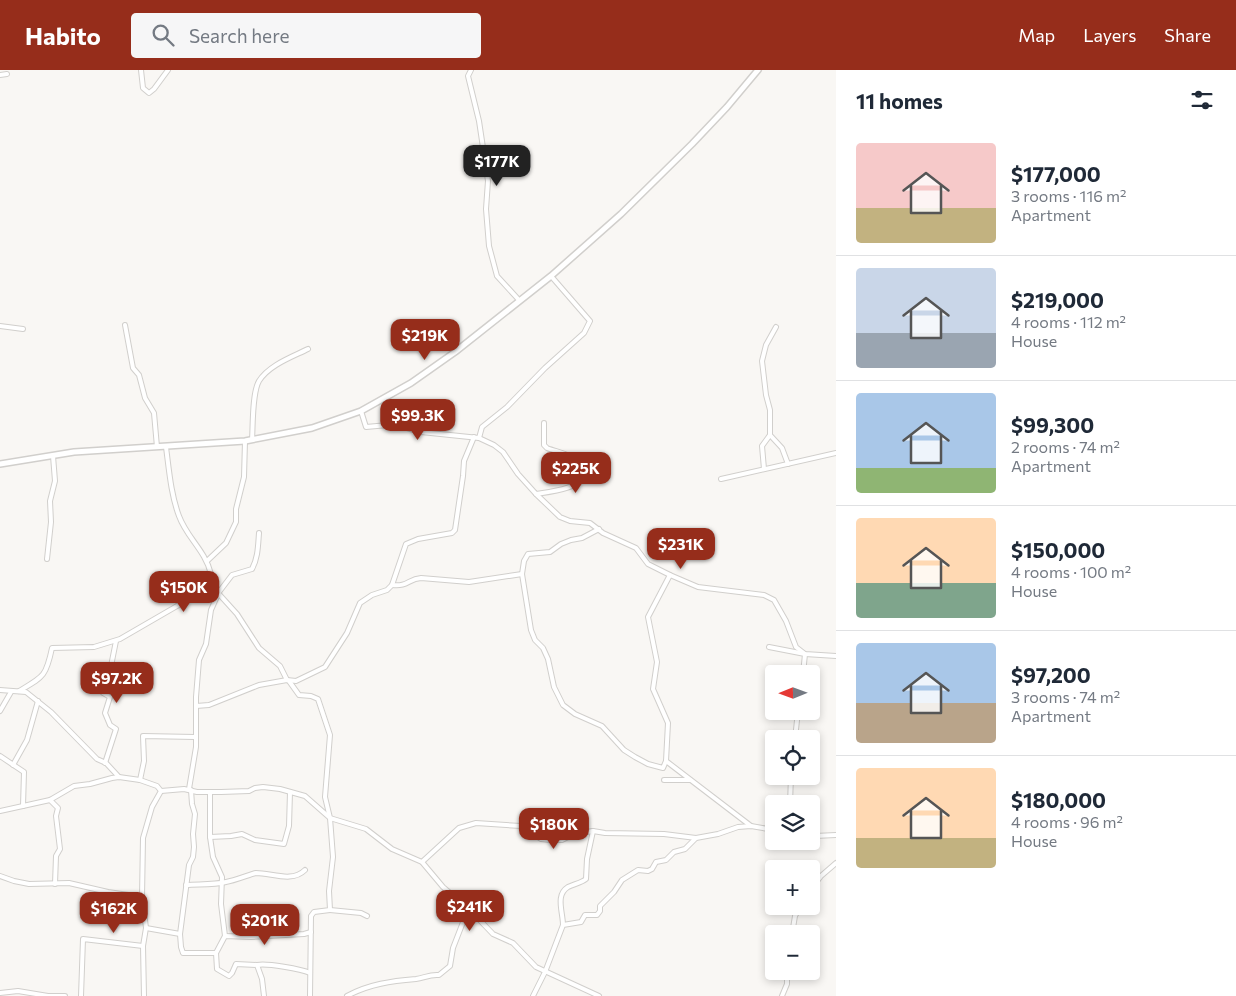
<!DOCTYPE html>
<html lang="en">
<head>
<meta charset="utf-8">
<style>
  :root { --surface:#fff; --page:#f6f6f7; --text:#1f2937; --muted:#747a83; --line:#e0e1e3; --accent:#962d1b }
  body { margin:0; font-family:Commissioner,sans-serif; background:var(--page); color:var(--text); height:100vh; display:flex; flex-direction:column; font-size:19px; white-space:nowrap }
  * { box-sizing:border-box; margin:0 }
  p { font-size:16px; color:var(--muted) }
  .icon { flex:none; width:28px; height:28px; fill:none; stroke:currentColor; stroke-width:2; stroke-linecap:round; stroke-linejoin:round }
  .map { position:relative; flex:1; overflow:hidden }
  .drawer { display:flex; flex-direction:column; background:var(--surface); width:400px }
  .drawer>* { flex:none }
  .needle { width:32px; rotate:269deg }
  .buttons { position:absolute; left:765px; top:595px; display:grid; gap:10px }
  .buttons a { display:grid; place-items:center; width:55px; height:55px; border-radius:5px; background:var(--surface); box-shadow:0 2px 8px #0003; font-size:25px }
  .price { position:absolute; translate:-50% -42px; padding:0 11px; border-radius:10px; background:var(--accent); color:#fff; font-size:16px; line-height:32px; filter:drop-shadow(0 1px 2px #0008) }
  .price::after { content:''; position:absolute; left:50%; top:30px; width:15px; height:11px; margin-left:-8px; background:inherit; clip-path:polygon(0 0,100% 0,50% 100%) }
  .price.current { background:#222; color:#fff }
  ul { padding:0; list-style:none }
  li { display:flex; align-items:center; gap:15px; height:125px; padding:0 20px }
  li+li { border-top:1px solid var(--line) }
  li span { display:grid; place-items:center; flex:none; width:140px; height:100px; border-radius:5px; color:#555 }
  li>.icon { margin-inline-start:auto }
  span .icon { width:60px; height:60px; fill:#fffc; stroke-width:1 }
  li b { font-size:21px }
  h2 { display:flex; justify-content:space-between; align-items:center; height:60px; padding:0 20px; font-size:21px }
  header { display:flex; align-items:center; gap:30px; box-sizing:border-box; height:70px; padding:0 25px; background:var(--accent); color:#fff }
  header strong { font-size:24px }
  nav { display:flex; gap:28px; margin-inline-start:auto; font-size:18px }
  .search { width:350px; height:45px; background:var(--page); display:flex; align-items:center; gap:12px; box-sizing:border-box; padding:0 18px; border-radius:5px; color:var(--muted); font-size:19px }
  main { display:flex; flex:1; min-height:0 }
  .map>svg:first-child { display:block }
  .lines { fill:none; stroke-linecap:round; stroke-linejoin:round }
  .street-casing { stroke:#d1cfcc; stroke-width:6 }
  .secondary-casing { stroke:#d1cfcc; stroke-width:8 }
  .street { stroke:#fff; stroke-width:4 }
  .secondary { stroke:#fff; stroke-width:5 }
</style>
</head>
<body>
<header>
<strong>Habito</strong>
<div class="search"><svg class="icon" aria-label="search" viewBox="0 0 24 24"><circle cx="10" cy="10" r="6"/><path d="M15 15l6 6"/></svg>Search here</div>
<nav><a>Map</a><a>Layers</a><a>Share</a></nav>
</header>
<main>
<div class="map">
<svg width="836" height="926" viewBox="0 0 836 926">
  <rect width="100%" height="100%" fill="#f9f7f4"/>
  <g class="lines">
    <defs>
      <g id="street">
        <polyline points="141,0 143,18 149,23 154,19 168,0"/>
        <polyline points="471,0 468,6 479,51 488,111 486,139 489,176 497,206 519,230"/>
        <polyline points="0,5 7,4"/>
        <polyline points="125,255 133,298 139,305 145,328 154,343 157,377"/>
        <polyline points="0,256 23,259"/>
        <path d="M361,341L366,357L388,355L400,356L421,362L479,368L494,375L503,382L518,404L536,424C548,422 583,419 584,403C584,399 583,395 580,392C571,384 557,382 547,378L544,375V353"/>
        <polyline points="770,365 782,378 788,394"/>
        <polyline points="479,368 482,357 507,337 545,298 584,263 590,251 551,206"/>
        <path d="M252,370C253,356 252,323 259,311C269,295 292,287 308,279"/>
        <polyline points="764,399 762,376 770,365 770,340 766,325 762,291 766,275 776,257"/>
        <polyline points="721,409 836,383"/>
        <polyline points="536,424 560,447 570,451 590,453 603,463 636,478 648,494 670,505 698,517 764,525 774,530 786,551 796,577 805,584 803,604"/>
        <polyline points="599,459 582,468 571,470 561,474 550,482 528,484 524,491 522,504 531,560 535,570 543,578 548,589 554,617 563,635 575,644 602,656 624,680 635,687 648,694 663,698 666,691"/>
        <polyline points="47,489 51,452 50,431 55,411 53,386"/>
        <polyline points="207,491 226,473 236,452 236,439 244,407 245,371"/>
        <polyline points="670,505 648,547 657,592 653,619 668,653 666,691 751,756"/>
        <path d="M392,515C408,517 408,509 421,508L469,512L522,504"/>
        <polyline points="218,523 237,544 259,578 280,596 287,610"/>
        <polyline points="769,577 805,584 836,586"/>
        <polyline points="289,611 299,625 311,626 318,629 330,665 325,727 330,748 333,787 329,821 330,840 314,842 311,846 310,926"/>
        <polyline points="0,620 26,622 51,642 97,689 106,693 119,707"/>
        <path d="M19,621C43,607 46,607 52,578L94,577L120,569L177,536L201,519L211,504C205,480 187,468 179,446C171,425 169,400 166,377"/>
        <polyline points="196,636 209,635 259,615 287,610 296,611 325,597 347,563 360,533 372,525 387,520 392,515 406,474 418,469 452,463 455,460 463,406 464,391 474,367"/>
        <polyline points="0,641 11,622"/>
        <polyline points="795,669 798,641"/>
        <polyline points="0,686 24,702 23,736"/>
        <polyline points="105,693 116,659 110,655 105,643 110,627 103,623 102,619 111,596 116,571"/>
        <polyline points="13,695 27,670 38,631"/>
        <polyline points="140,710 144,691 143,666 195,667"/>
        <polyline points="664,710 690,710"/>
        <path d="M189,719L196,677V627L199,590L206,574L211,540L219,522L232,505L252,499C258,488 258,476 259,463"/>
        <polyline points="191,720 192,734 195,744 193,764 194,777 193,787 189,795 180,864 181,877 183,883 216,883 217,899 229,906 232,903 236,894 257,895 262,909 264,926"/>
        <polyline points="161,721 184,719 197,722 221,722 249,721 255,718 263,717 280,719 305,726 330,748 366,759 392,779 422,792 443,817 471,841"/>
        <polyline points="210,722 210,767 213,787 222,807 221,834 225,866"/>
        <polyline points="50,730 58,738 56,746 60,779 56,786 55,814"/>
        <polyline points="790,734 791,706"/>
        <polyline points="0,741 50,730 74,716 90,714 112,708 119,707 140,710 157,716 161,721 152,737 143,768 142,827 146,858 143,876 144,926"/>
        <polyline points="811,764 815,766 836,765"/>
        <polyline points="210,767 231,766 242,764 255,770 284,774 289,756 290,722"/>
        <polyline points="422,792 459,758 476,753 521,756 541,769 550,770 562,770 574,764 593,761 605,763 664,764 696,768"/>
        <polyline points="0,806 14,811 29,814 69,813 108,822 142,827"/>
        <path d="M186,815C199,814 213,815 226,812C234,811 251,804 256,803C272,803 292,813 305,800"/>
        <polyline points="811,819 821,806 836,793"/>
        <polyline points="330,840 361,843 367,846"/>
        <path d="M563,855C563,842 555,825 568,817C574,814 581,813 586,809L587,789L593,761"/>
        <polyline points="146,858 180,864"/>
        <polyline points="792,864 795,846 801,836"/>
        <polyline points="216,883 225,866 251,867 304,864 311,862"/>
        <path d="M257,895C267,893 301,899 310,903"/>
        <polyline points="0,923 18,921 48,926 65,926"/>
        <polyline points="81,926 83,869 143,876"/>
        <path d="M347,926C369,914 392,911 416,909C424,908 430,904 439,905L450,896L453,878L465,847L471,841L493,864L513,873L536,897L599,926"/>
        <polyline points="533,926 545,902 563,855 581,852 585,845 597,845 600,841 600,836 614,822 622,810 638,800 648,801 652,799 656,792 666,790 674,782 685,779 696,768 718,764 738,757 751,756 774,760"/>
        <polyline points="782,926 787,914 787,901"/>
      </g>
      <polyline id="secondary" points="0,394 74,382 245,371 312,358 361,341 411,313 455,282 551,206 621,144 692,74 727,37 758,0"/>
    </defs>
    <!-- street casing -->
    <use href="#street" class="street-casing"/>
    <!-- secondary casing -->
    <use href="#secondary" class="secondary-casing"/>
    <!-- street -->
    <use href="#street" class="street"/>
    <!-- secondary -->
    <use href="#secondary" class="secondary"/>
  </g>
</svg>
<div class="buttons">
<a><svg class="needle" viewBox="-14 -14 28 28"><path d="M0-13l5 13h-10z" fill="#e53935"/><path d="M0 13l5-13h-10z" fill="#747a83"/></svg></a>
<a><svg class="icon" aria-label="locate" viewBox="0 0 24 24"><circle cx="12" cy="12" r="6"/><path d="M12 2v4M12 18v4M2 12h4M18 12h4"/></svg></a>
<a><svg class="icon" aria-label="layers" viewBox="0 0 24 24"><path d="M12 4l9 5-9 5-9-5zM3 14l9 5 9-5"/></svg></a>
<a>+</a>
<a>−</a>
</div>
<b class="price current" style="left:497px;top:117px">$177K</b>
<b class="price" style="left:425px;top:291px">$219K</b>
<b class="price" style="left:418px;top:371px">$99.3K</b>
<b class="price" style="left:576px;top:424px">$225K</b>
<b class="price" style="left:681px;top:500px">$231K</b>
<b class="price" style="left:184px;top:543px">$150K</b>
<b class="price" style="left:117px;top:634px">$97.2K</b>
<b class="price" style="left:554px;top:780px">$180K</b>
<b class="price" style="left:470px;top:862px">$241K</b>
<b class="price" style="left:114px;top:864px">$162K</b>
<b class="price" style="left:265px;top:876px">$201K</b>
</div>
<section class="drawer">
<h2>11 homes<svg class="icon" aria-label="filters" viewBox="0 0 24 24"><path d="M4 7h16M4 17h16"/><circle cx="9" cy="7" r="2"/><circle cx="15" cy="17" r="2"/></svg></h2>
<ul>
<li><span style="background:linear-gradient(#f6c9c9 65%,#c2b280 0)"><svg class="icon" aria-label="home" viewBox="0 0 24 24"><path d="M3 11l9-7 9 7M6 9v11h12V9"/></svg></span><div><b>$177,000</b><p>3 rooms · 116 m²</p><p>Apartment</p></div></li>
<li><span style="background:linear-gradient(#c9d6e8 65%,#9aa5b1 0)"><svg class="icon" aria-label="home" viewBox="0 0 24 24"><path d="M3 11l9-7 9 7M6 9v11h12V9"/></svg></span><div><b>$219,000</b><p>4 rooms · 112 m²</p><p>House</p></div></li>
<li><span style="background:linear-gradient(#a9c7e8 75%,#8fb573 0)"><svg class="icon" aria-label="home" viewBox="0 0 24 24"><path d="M3 11l9-7 9 7M6 9v11h12V9"/></svg></span><div><b>$99,300</b><p>2 rooms · 74 m²</p><p>Apartment</p></div></li>
<li><span style="background:linear-gradient(#ffd9b3 65%,#7fa58c 0)"><svg class="icon" aria-label="home" viewBox="0 0 24 24"><path d="M3 11l9-7 9 7M6 9v11h12V9"/></svg></span><div><b>$150,000</b><p>4 rooms · 100 m²</p><p>House</p></div></li>
<li><span style="background:linear-gradient(#a9c7e8 60%,#b9a48a 0)"><svg class="icon" aria-label="home" viewBox="0 0 24 24"><path d="M3 11l9-7 9 7M6 9v11h12V9"/></svg></span><div><b>$97,200</b><p>3 rooms · 74 m²</p><p>Apartment</p></div></li>
<li><span style="background:linear-gradient(#ffd9b3 70%,#c2b280 0)"><svg class="icon" aria-label="home" viewBox="0 0 24 24"><path d="M3 11l9-7 9 7M6 9v11h12V9"/></svg></span><div><b>$180,000</b><p>4 rooms · 96 m²</p><p>House</p></div></li>
</ul>
</section>
</main>
</body>
</html>
